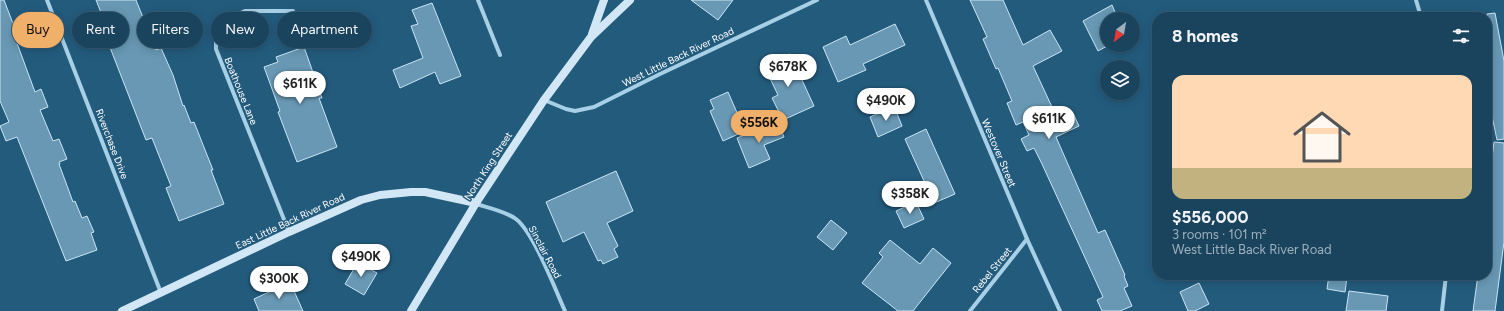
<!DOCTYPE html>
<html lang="en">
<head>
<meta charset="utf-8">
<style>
  :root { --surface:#1a445e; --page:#274e67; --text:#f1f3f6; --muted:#9fb0bc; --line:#385c73; --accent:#f1b06a }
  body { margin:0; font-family:Figtree,sans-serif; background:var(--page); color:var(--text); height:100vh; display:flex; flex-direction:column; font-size:15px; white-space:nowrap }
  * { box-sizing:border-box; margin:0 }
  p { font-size:13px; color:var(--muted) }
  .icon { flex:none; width:22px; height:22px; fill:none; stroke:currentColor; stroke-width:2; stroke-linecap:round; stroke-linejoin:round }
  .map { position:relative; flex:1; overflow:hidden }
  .drawer { position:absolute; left:1152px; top:12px; width:340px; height:268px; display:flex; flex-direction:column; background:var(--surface); border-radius:16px; box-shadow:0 2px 10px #0003,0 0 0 1px var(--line) }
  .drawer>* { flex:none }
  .guide { position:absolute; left:12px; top:12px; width:380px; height:36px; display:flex; gap:8px }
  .needle { width:26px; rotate:211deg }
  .controls { position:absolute; left:1100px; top:12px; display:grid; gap:8px }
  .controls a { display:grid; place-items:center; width:40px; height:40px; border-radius:50%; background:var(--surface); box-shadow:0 2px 10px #0003,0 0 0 1px var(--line); font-size:20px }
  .price { position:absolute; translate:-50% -34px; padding:0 9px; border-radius:14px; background:#fff; color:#222; font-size:13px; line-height:26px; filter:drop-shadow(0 1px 2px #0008) }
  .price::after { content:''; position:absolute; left:50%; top:24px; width:12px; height:9px; margin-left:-6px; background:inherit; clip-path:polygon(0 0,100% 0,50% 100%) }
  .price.on { background:var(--accent); color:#111 }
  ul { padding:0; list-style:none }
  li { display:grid; align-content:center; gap:8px; height:212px; padding:0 20px }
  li+li { border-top:1px solid var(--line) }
  li span { display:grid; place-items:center; height:124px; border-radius:12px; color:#555 }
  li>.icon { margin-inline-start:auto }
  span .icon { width:72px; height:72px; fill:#fffc; stroke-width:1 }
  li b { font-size:17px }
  h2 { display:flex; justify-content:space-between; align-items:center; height:48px; padding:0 20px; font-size:17px }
  .tag { padding:0 14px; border-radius:18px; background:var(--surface); box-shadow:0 2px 10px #0003,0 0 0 1px var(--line); font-size:14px; line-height:36px }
  .tag.on { background:var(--accent); color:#111 }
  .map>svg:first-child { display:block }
  .building { fill:#6898b4; stroke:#cae5f5 }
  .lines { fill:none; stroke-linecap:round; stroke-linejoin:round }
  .street { stroke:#a7cfe6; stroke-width:4 }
  .secondary { stroke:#d1e7f5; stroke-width:8 }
  .labels { text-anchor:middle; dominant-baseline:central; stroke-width:3; stroke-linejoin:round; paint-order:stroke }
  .street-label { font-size:10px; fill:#fff; stroke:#235b7d }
</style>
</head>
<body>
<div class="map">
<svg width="1504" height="311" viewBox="0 0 1504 311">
  <rect width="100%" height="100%" fill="#235b7d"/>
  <!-- building -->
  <g class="building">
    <polygon points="0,0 4,0 17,34 14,35 35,92 41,89 48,107 40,110 53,141 59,139 67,159 59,162 60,164 59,164 73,202 75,201 82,218 87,216 94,232 91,233 97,250 66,261 17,137 6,141 0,126 9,122 0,101"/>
    <polygon points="96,0 136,0 156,50 161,48 173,75 183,106 184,105 191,123 194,122 213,170 211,170 224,204 179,221 166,188 171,186 152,138 146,140 104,32 108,30"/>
    <polygon points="691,0 733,0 718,20"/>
    <polygon points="970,0 1003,0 1023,45 1050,30 1062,51 1033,66 1058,120 1073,113 1079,126 1056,137 1098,233 1105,230 1125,275 1124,276 1128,286 1124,288 1132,306 1120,311 1102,311 1097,300 1103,297 1042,164 1034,148 1027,151 1021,139 1029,135 1023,122 1016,125 1007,103 1012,101 998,68 996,69 983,39 987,37"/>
    <polygon points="432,3 461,76 440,84 435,72 400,88 393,70 423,58 411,26 418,24 412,10"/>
    <polygon points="1112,5 1118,19 1107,19 1107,45 1109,45 1098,51 1083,21"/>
    <polygon points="1495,13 1504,61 1504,139 1497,140 1487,92 1487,14"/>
    <polygon points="895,24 905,45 863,64 866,70 838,82 823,47 846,36 850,45"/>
    <polygon points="304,47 322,98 319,98 337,147 297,162 278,112 280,111 264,67 278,62 276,57"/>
    <polygon points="790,54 814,106 783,120 772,98 778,95 764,66"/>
    <polygon points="728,92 745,131 723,141 710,111 714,109 710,100"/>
    <polygon points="894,106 902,126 878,137 870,117"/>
    <polygon points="778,122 784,137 764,145 770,159 749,168 737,138"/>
    <polygon points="926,129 955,194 934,203 905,139"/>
    <polygon points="1494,142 1504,143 1504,242 1495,311 1473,311 1478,275 1487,275 1487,198"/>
    <polygon points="616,171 633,211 607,223 618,246 614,249 618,257 603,264 601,260 598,261 584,232 563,242 546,202"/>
    <polygon points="916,202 924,219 904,228 896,211"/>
    <polygon points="831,220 847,233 833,250 817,237"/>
    <polygon points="890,240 920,264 933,248 951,263 913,311 898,311 862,283 883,257 879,253"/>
    <polygon points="358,262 377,273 364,295 345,284"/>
    <polygon points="1329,275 1347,277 1345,292 1327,289"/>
    <polygon points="290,282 303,311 259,311 254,299"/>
    <polygon points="1199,283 1209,304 1195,311 1188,311 1180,292"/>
    <polygon points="1349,291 1388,296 1386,311 1346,311"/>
  </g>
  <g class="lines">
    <!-- street -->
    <g class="street">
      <polyline points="47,0 161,293"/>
      <polyline points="478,0 500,55"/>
      <polyline points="926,0 1027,239 1060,311"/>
      <polyline points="1416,0 1421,17"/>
      <polyline points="544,100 566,109 575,111 594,107 660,74 817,0"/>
      <path d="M476,204C489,208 505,211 516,219C534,233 555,289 565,311"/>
      <polyline points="289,232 216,49 216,38 221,26 232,17 245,11 293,11"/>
      <polyline points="970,311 1027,239"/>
      <polyline points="1442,311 1446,275"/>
    </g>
    <!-- secondary -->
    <g class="secondary">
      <polyline points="592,34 604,0"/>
      <polyline points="122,311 289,232 361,200 380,195 411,192 425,192 476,203"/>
      <polyline points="411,311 476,203 544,100 591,37 630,0"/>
    </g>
  </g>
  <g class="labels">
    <!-- street labels -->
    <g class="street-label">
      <text transform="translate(678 57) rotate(-26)">West Little Back River Road</text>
      <text transform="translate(241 91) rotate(68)">Boathouse Lane</text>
      <text transform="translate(112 144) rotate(69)">Riverchase Drive</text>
      <text transform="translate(999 153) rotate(67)">Westover Street</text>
      <text transform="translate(488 166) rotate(-57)">North King Street</text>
      <text transform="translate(290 221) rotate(-25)">East Little Back River Road</text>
      <text transform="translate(545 252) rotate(62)">Sinclair Road</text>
      <text transform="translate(992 270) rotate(-51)">Rebel Street</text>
    </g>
  </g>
</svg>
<div class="controls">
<a><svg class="needle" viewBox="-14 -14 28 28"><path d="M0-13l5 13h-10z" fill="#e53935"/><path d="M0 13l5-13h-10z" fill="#9fb0bc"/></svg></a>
<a><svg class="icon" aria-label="layers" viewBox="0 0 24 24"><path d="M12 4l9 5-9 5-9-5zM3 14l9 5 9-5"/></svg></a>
</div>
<b class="price" style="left:788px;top:88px">$678K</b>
<b class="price" style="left:300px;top:105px">$611K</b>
<b class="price" style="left:886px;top:122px">$490K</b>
<b class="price" style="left:1049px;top:140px">$611K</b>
<b class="price on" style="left:759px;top:144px">$556K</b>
<b class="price" style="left:910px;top:215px">$358K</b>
<b class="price" style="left:361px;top:278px">$490K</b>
<b class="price" style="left:279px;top:300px">$300K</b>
<div class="guide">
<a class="tag on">Buy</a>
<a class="tag">Rent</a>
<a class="tag">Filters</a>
<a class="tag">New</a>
<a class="tag">Apartment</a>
</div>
<section class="drawer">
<h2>8 homes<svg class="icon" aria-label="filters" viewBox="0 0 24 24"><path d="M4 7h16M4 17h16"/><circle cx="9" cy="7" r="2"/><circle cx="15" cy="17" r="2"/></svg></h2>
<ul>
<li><span style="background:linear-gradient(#ffd9b3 75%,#c2b280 0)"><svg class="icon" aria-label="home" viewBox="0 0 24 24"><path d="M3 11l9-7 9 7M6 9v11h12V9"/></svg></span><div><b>$556,000</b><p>3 rooms · 101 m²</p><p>West Little Back River Road</p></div></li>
</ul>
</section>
</div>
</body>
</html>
